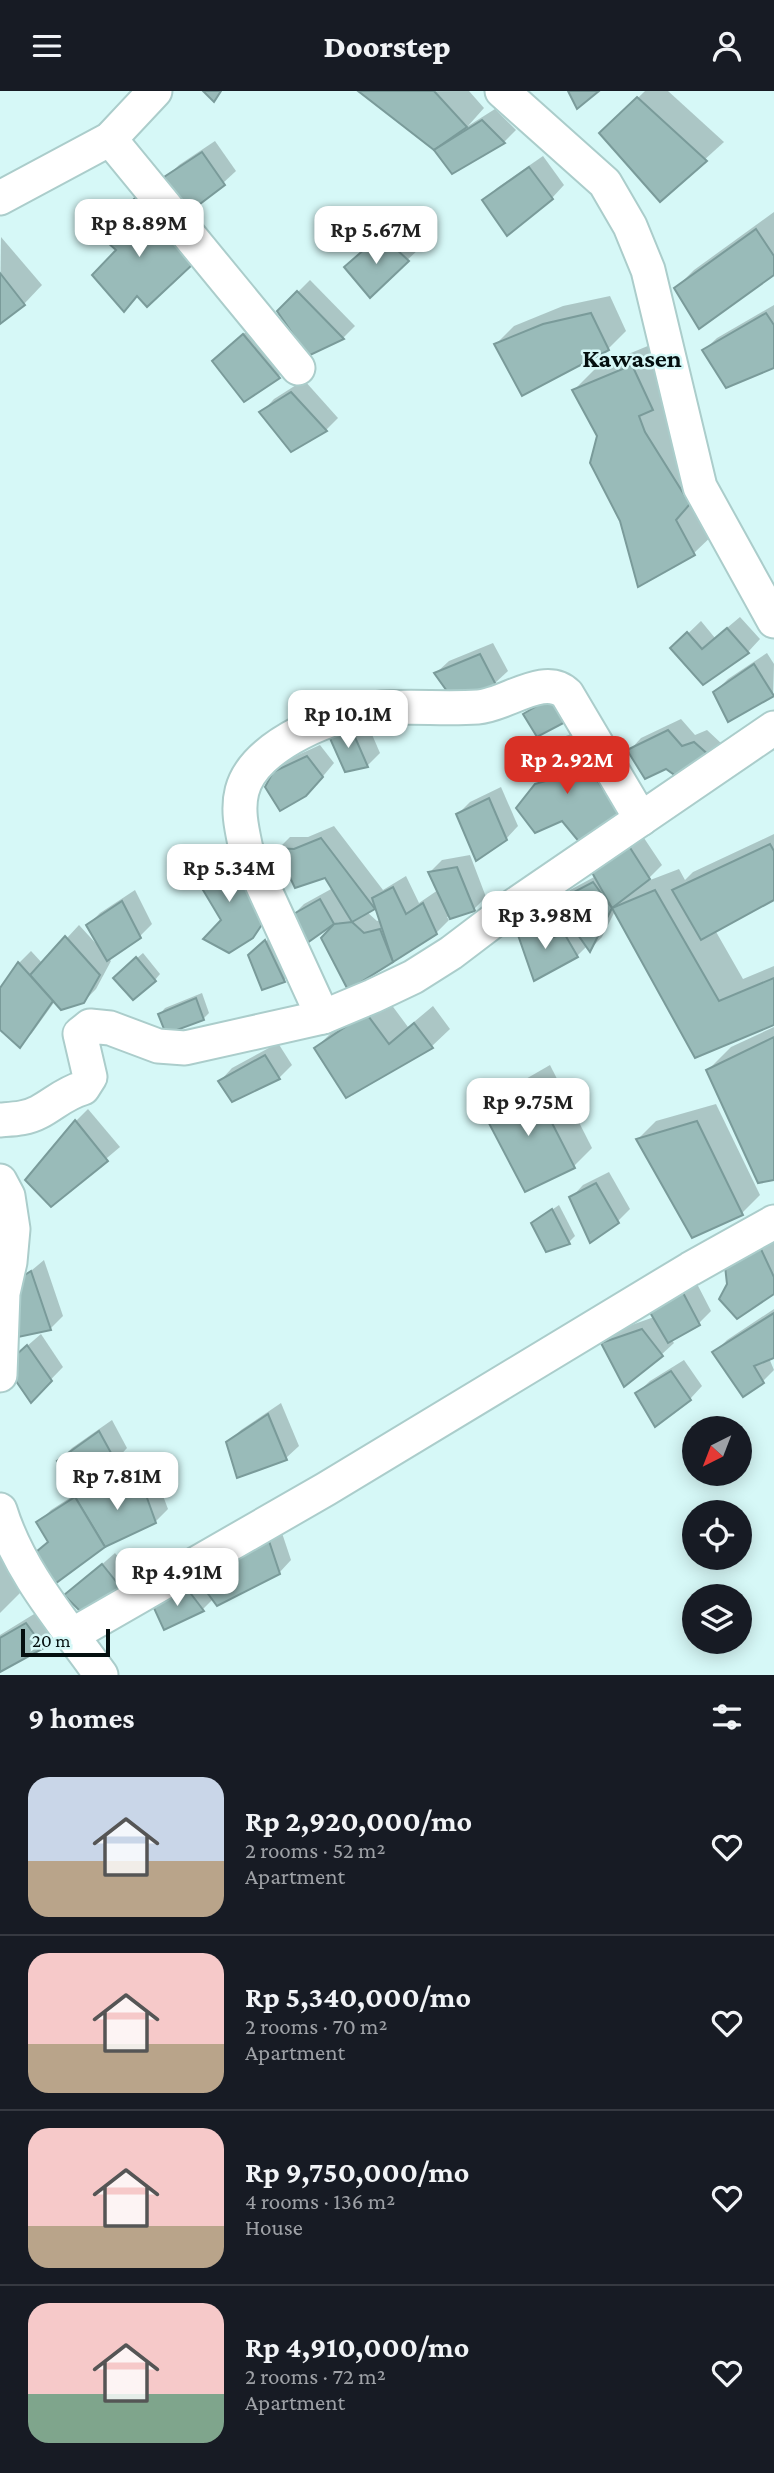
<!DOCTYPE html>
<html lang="en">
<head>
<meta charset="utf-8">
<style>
  :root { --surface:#171b24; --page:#20242c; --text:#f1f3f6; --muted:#9ea1a6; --line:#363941; --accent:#d93025 }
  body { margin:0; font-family:"Crimson Pro",serif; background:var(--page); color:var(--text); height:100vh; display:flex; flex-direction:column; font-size:26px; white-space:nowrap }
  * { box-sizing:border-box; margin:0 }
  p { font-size:23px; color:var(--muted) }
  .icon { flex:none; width:38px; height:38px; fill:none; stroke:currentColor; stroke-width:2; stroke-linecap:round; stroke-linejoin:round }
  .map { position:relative; height:1584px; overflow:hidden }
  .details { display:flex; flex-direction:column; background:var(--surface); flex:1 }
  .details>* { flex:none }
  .needle { width:46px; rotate:222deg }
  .fabs { position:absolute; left:682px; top:1325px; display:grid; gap:14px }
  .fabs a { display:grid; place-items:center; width:70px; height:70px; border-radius:50%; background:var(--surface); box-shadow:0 4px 18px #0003; font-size:35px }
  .scale { position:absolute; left:21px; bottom:18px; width:89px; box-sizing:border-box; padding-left:7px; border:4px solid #040f0f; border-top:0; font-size:19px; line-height:24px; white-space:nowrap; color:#040f0f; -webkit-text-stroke:5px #d6f8f7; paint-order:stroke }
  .price { position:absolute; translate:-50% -60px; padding:0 16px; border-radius:14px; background:#fff; color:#222; font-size:23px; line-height:46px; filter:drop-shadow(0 2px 4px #0008) }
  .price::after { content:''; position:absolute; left:50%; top:42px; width:21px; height:16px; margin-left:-10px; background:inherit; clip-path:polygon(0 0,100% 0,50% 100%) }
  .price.selected { background:var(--accent); color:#fff }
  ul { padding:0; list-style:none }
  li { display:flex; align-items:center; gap:21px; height:175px; padding:0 28px }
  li+li { border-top:2px solid var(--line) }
  li span { display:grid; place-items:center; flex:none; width:196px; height:140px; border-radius:21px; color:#555 }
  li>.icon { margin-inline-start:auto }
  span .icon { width:84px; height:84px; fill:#fffc; stroke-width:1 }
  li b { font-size:30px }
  h2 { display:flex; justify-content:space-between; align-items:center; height:84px; padding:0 28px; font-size:30px }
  header { display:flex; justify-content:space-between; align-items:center; height:91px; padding:0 28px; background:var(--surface); font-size:32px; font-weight:800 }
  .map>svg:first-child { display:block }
  .shadow { fill:#0003; fill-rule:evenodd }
  .building { fill:#99bbb9; stroke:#7a9b9a; stroke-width:2 }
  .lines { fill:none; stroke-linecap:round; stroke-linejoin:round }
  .street-casing { stroke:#abcdcb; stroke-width:37 }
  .street { stroke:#fff; stroke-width:33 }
  .labels { text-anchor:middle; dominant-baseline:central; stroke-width:5; stroke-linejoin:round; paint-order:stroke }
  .quarter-label { font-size:26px; font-weight:bold; fill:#040f0f; stroke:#d6f8f7 }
</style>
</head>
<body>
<header><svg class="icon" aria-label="menu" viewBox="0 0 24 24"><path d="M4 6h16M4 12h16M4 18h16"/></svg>Doorstep<svg class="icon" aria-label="person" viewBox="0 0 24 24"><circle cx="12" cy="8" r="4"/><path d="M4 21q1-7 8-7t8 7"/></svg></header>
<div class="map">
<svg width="774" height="1584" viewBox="0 0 774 1584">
  <rect width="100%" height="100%" fill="#d6f8f7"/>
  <!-- shadow -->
  <g class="shadow">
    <polygon points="361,0 469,0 484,17 468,35 495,18 516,39 504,51 436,59 440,53"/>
    <polygon points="645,0 668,0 724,51 660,109 602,42"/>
    <polygon points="215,50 236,80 223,92 167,86 179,74"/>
    <polygon points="543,65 564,94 552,107 484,110 497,97"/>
    <polygon points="154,90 191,173 139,204 124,219 118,159 102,144"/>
    <polygon points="774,121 774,182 676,197 694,179"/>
    <polygon points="394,133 420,157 370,204 359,164"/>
    <polygon points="1,146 42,194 24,213 0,231"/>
    <polygon points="310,189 355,235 343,247 308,263 279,220"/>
    <polygon points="610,205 626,240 608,258 496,253 514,235 563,215"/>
    <polygon points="774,214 774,276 704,259 717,247"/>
    <polygon points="256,232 291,273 279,285 245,308 226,258"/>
    <polygon points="655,252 717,440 694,462 639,493 599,345 574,299 597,276"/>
    <polygon points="304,289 338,327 326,339 291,359 262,321 274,308"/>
    <polygon points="740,526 760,548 748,561 703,592 673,557 701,530 715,547"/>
    <polygon points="493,552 508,580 495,592 452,605 436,582 449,570"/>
    <polygon points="767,562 774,573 773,604 715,601 728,588"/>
    <polygon points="364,625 380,662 367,675 330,643"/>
    <polygon points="681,628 695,644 707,639 722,653 710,665 666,676 629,660 641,647"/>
    <polygon points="592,636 619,723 536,695 545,686 533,668 551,650"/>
    <polygon points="320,654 334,672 319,690 274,683 287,669"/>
    <polygon points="501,696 518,735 506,748 458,723 470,711"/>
    <path d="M334,735L383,799L406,785L419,812L438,799L430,781L442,769L470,764L486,806L474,818L447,826L449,829L436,842L348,896L323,847L339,831L307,850L292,825L304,813L333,797L325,785L278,758L290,746H308ZM376,815L381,829L377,830L367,821Z"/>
    <polygon points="640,741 662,774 645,791 679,778 685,789 693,781 774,743 774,807 715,839 743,888 774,875 774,932 696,965 615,820 602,846 590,858 588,854 577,865 520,845 532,832 553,822 562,837 572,833 557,811 570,799 596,785"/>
    <polygon points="244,753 265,832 251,845 223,829 193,779 205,767"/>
    <polygon points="135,799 152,833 140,845 108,867 111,870 96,898 83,911 55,910 32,942 19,954 0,937 0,900 19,872 31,860 43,873 79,834 100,857 88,834 100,822"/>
    <polygon points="272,845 290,883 284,889 250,865"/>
    <polygon points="143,862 160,883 155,889 121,881"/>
    <polygon points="202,902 209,922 203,928 160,923 165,917"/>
    <polygon points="385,905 408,936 433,915 450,938 431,956 316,957 334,939"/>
    <polygon points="774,936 774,1087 708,979 731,956"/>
    <polygon points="278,952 292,974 279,987 232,1009 220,990 232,977"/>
    <polygon points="550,974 592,1057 574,1075 484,1019 503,1001"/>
    <polygon points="716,1013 760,1104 742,1122 638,1048 656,1030"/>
    <polygon points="88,1018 120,1056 51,1114 76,1030"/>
    <polygon points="609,1081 630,1118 618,1130 571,1107 583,1094"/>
    <polygon points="559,1114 575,1145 569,1151 547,1159 533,1132"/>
    <polygon points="774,1147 774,1201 729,1193 727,1175"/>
    <polygon points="44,1169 63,1225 51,1237 6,1246 19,1190"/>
    <polygon points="694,1187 711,1220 699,1232 671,1248 674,1252 661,1264 603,1252 615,1240 654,1226"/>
    <polygon points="774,1218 774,1265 769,1267 774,1279 762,1291 715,1261 727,1249"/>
    <polygon points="41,1243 63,1276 31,1309 19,1262"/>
    <polygon points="684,1269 702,1295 690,1308 637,1302 650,1290"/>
    <polygon points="281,1312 299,1355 286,1367 238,1385 228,1352 241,1339"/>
    <polygon points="112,1329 127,1357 115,1370 59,1370 72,1357"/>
    <polygon points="154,1381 168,1418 155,1431 33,1466 50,1450 38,1432 51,1419 90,1394 119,1386"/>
    <polygon points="280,1436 291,1469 279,1482 214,1507 203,1518 165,1536 156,1516"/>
    <polygon points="115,1462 133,1485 121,1497 67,1504"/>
    <polygon points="0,1467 23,1499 0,1522"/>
    <polygon points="39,1520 55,1543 43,1556 0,1577 0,1544"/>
  </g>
  <!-- building -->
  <g class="building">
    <polygon points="203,0 221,0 214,11"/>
    <polygon points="358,0 434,0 467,36 434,59"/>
    <polygon points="568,0 599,0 577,18"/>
    <polygon points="637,6 707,70 660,111 599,42"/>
    <polygon points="482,29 505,52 452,83 434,59"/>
    <polygon points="202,61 225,94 188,122 164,86"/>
    <polygon points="529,76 553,108 507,145 482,109"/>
    <polygon points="135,107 192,174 147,216 137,205 124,221 92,184 116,159 99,144"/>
    <polygon points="756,138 774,165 774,184 699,238 674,197"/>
    <polygon points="381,144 409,170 370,207 344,176"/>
    <polygon points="0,182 25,214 0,233"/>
    <polygon points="297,200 344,248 308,265 277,220"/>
    <polygon points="591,222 609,259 522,305 494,253 543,233"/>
    <polygon points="766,222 774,234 774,277 726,297 702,259"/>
    <polygon points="243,243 280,287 244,311 212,270"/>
    <polygon points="632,274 653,319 639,325 645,341 690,413 676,429 695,464 638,496 620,430 590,372 597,345 572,299"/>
    <polygon points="291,301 327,340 291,361 259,321"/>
    <polygon points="727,537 749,562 703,594 670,557 687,541 702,558"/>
    <polygon points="480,563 496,594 452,607 434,582"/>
    <polygon points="754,573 774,605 728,631 713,601"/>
    <polygon points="554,605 569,629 537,646 523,623"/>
    <polygon points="351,637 368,676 345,681 328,643"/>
    <polygon points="668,639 682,655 694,651 711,666 680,688 666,678 645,688 627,659"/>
    <polygon points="574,654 620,724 580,752 562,730 535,742 516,717 535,693 546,690 531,668"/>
    <polygon points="307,665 323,686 306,705 280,720 265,696 273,681"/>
    <polygon points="489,707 507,749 476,770 456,723"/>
    <polygon points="321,747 375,818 352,831 325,787 295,797 276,757 294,758"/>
    <polygon points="627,752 650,788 612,817 590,778"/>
    <polygon points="770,753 774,760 774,809 701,849 672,799"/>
    <polygon points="232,765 265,829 253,847 229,862 203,848 221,829 191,779"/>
    <polygon points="457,776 475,820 450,828 428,781"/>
    <polygon points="593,791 612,817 590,861 555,811"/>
    <polygon points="393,796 406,823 423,812 437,843 393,871 372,807"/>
    <polygon points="655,799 719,910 774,887 774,934 695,967 612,817"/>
    <polygon points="320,808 334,833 307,852 290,825"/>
    <polygon points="122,810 141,847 107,870 86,834"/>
    <polygon points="352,831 364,842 380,838 393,871 348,899 321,847 334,833"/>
    <polygon points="540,833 549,848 564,842 578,866 534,890 518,844"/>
    <polygon points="65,845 100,884 84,912 61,919 30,884"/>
    <polygon points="265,849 285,891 262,899 248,864"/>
    <polygon points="136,866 156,890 133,909 113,887"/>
    <polygon points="18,871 53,910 20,957 0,939 0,897"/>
    <polygon points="196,907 204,929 166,943 158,923"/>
    <polygon points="366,922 389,953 414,932 433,957 346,1007 314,957"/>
    <polygon points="774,946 774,1089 758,1092 706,979"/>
    <polygon points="265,964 280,988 232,1011 218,990"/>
    <polygon points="531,991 575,1077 525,1101 482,1019"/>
    <polygon points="75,1029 108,1070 51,1116 25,1089"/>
    <polygon points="697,1030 743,1124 692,1147 636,1048"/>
    <polygon points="596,1092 619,1132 590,1152 569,1106"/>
    <polygon points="552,1118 570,1153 546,1161 531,1132"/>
    <polygon points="760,1156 774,1186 774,1203 737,1228 719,1208 727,1193 725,1175"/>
    <polygon points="31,1180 51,1239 4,1249 17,1189"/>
    <polygon points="681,1198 700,1234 668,1252 648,1218"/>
    <polygon points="774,1222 774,1267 754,1275 764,1292 743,1306 712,1261"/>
    <polygon points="642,1238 663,1265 624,1296 601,1252"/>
    <polygon points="27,1254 52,1290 31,1312 5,1274"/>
    <polygon points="671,1280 691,1309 655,1336 635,1302"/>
    <polygon points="268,1323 287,1369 237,1387 226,1351"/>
    <polygon points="99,1340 116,1371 73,1393 57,1370"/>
    <polygon points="142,1393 156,1432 105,1456 75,1406 105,1398"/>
    <polygon points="75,1406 105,1456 52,1495 30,1466 48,1451 36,1431"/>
    <polygon points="268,1447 280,1483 217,1515 198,1489"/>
    <polygon points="102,1473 122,1498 83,1523 64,1504"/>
    <polygon points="185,1495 204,1520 164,1539 153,1515"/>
    <polygon points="26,1532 44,1557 0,1581 0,1547"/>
  </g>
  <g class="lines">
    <defs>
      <g id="street">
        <polyline points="502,0 605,92 630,135 648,179 700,396 774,530"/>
        <polyline points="110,48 298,277"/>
        <polyline points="0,107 110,48 155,0"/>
        <path d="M323,926L246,758C242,739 237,719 242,700C254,653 338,620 382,617C414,615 446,618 478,616C506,614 545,581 567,603L641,728"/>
        <path d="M0,1029C13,1028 26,1028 39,1021C54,1013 65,1002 83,997L90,986L80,943L90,935L110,937L158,955L185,957L323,926L373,905L413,886L451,862L509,818L774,637"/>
        <polyline points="0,1090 8,1105 13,1138 10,1171 3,1202 0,1284"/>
        <path d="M0,1419C19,1481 64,1532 101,1584"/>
        <polyline points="72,1544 326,1398 690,1178 774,1131"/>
      </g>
    </defs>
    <!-- street casing -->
    <use href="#street" class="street-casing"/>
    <!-- street -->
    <use href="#street" class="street"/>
  </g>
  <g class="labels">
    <!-- quarter labels -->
    <g class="quarter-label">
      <text x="632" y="267">Kawasen</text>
    </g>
  </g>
</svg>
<div class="fabs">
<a><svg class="needle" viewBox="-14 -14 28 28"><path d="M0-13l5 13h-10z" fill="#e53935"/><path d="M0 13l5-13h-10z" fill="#9ea1a6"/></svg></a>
<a><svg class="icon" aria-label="locate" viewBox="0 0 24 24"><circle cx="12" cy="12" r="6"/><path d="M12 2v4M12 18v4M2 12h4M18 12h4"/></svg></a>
<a><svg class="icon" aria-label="layers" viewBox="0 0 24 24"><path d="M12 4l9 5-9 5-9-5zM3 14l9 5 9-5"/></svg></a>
</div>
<div class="scale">20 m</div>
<b class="price" style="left:139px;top:168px">Rp 8.89M</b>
<b class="price" style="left:376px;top:175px">Rp 5.67M</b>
<b class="price" style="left:348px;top:659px">Rp 10.1M</b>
<b class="price selected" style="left:567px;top:705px">Rp 2.92M</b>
<b class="price" style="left:229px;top:813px">Rp 5.34M</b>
<b class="price" style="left:545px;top:860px">Rp 3.98M</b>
<b class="price" style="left:528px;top:1047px">Rp 9.75M</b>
<b class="price" style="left:117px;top:1421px">Rp 7.81M</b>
<b class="price" style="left:177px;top:1517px">Rp 4.91M</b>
</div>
<section class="details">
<h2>9 homes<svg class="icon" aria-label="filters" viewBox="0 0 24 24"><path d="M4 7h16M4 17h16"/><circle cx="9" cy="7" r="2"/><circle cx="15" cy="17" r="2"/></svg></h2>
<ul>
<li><span style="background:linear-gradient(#c9d6e8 60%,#b9a48a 0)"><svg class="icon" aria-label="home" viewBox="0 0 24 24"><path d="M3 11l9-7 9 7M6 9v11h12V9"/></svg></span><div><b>Rp 2,920,000/mo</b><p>2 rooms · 52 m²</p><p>Apartment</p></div><svg class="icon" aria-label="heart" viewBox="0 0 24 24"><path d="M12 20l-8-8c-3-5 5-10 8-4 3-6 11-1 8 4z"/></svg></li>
<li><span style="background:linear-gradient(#f6c9c9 65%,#b9a48a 0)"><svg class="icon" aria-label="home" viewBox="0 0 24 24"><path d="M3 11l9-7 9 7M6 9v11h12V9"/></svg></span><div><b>Rp 5,340,000/mo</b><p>2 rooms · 70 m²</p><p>Apartment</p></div><svg class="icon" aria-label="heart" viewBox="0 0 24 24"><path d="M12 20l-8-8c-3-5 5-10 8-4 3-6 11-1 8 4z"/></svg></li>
<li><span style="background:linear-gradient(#f6c9c9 70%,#b9a48a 0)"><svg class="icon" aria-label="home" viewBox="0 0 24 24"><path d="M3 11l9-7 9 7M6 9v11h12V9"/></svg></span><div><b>Rp 9,750,000/mo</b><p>4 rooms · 136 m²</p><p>House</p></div><svg class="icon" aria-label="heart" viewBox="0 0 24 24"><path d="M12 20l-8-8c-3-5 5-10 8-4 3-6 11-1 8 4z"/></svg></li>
<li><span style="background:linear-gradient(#f6c9c9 65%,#7fa58c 0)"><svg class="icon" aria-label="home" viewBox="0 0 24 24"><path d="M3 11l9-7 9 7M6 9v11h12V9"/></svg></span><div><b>Rp 4,910,000/mo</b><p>2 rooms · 72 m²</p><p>Apartment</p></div><svg class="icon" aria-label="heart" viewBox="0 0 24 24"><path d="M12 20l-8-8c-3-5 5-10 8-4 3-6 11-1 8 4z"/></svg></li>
</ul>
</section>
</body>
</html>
